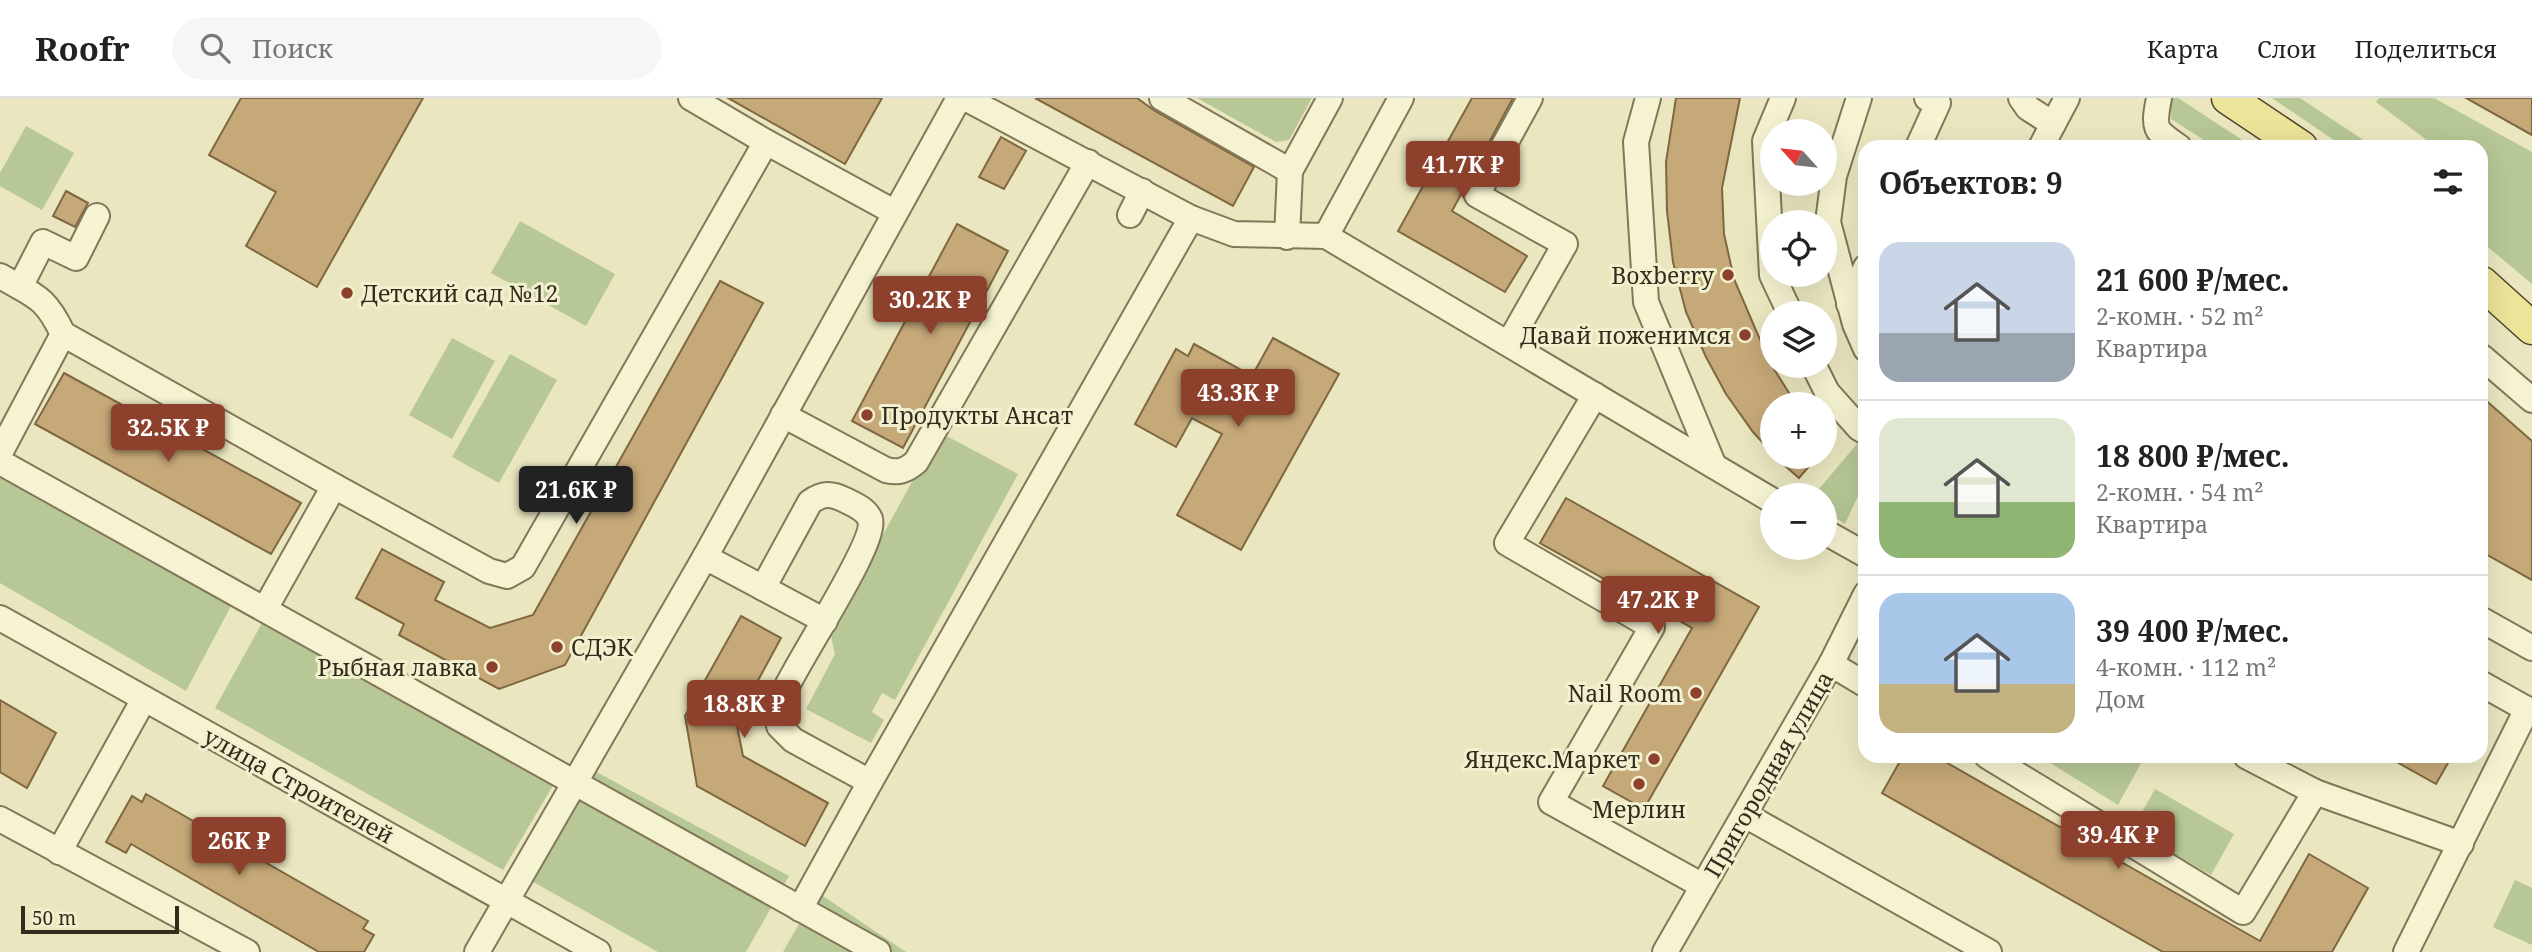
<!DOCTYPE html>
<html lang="ru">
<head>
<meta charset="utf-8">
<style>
  :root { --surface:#fff; --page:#f6f6f6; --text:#222; --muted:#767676; --line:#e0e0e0; --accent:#8d412d }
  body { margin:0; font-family:"Noto Serif",serif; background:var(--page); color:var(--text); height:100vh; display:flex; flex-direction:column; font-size:26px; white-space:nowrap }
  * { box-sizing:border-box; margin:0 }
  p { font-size:23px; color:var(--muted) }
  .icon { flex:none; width:38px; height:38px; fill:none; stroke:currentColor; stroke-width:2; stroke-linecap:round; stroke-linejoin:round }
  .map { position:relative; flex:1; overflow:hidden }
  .side { position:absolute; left:1858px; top:42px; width:630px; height:623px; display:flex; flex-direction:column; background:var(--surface); border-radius:21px; box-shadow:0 7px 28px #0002 }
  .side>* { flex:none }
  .needle { width:46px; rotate:297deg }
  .controls { position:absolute; left:1760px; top:21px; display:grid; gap:14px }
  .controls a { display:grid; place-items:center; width:77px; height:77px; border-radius:50%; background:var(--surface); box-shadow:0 7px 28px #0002; font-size:35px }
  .scale { position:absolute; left:21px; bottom:18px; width:158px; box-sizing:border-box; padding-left:7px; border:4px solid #322c1d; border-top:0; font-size:19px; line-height:24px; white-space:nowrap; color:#322c1d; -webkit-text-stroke:5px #f2f0cf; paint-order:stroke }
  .price { position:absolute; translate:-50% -60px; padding:0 16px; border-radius:7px; background:var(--accent); color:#fff; font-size:23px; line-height:46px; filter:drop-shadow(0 2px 4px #0008) }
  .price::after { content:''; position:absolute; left:50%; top:42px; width:21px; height:16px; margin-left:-10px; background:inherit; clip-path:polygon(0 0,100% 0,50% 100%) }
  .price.selected { background:#222; color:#fff }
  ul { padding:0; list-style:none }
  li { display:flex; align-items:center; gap:21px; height:175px; padding:0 21px }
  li+li { border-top:2px solid var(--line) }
  li span { display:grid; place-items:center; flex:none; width:196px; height:140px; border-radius:21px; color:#555 }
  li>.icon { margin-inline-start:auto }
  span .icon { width:84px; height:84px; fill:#fffc; stroke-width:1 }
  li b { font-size:30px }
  h2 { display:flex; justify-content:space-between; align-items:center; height:84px; padding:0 21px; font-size:30px }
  header { display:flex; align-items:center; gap:42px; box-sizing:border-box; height:98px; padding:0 35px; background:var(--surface); border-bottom:2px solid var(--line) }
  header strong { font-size:33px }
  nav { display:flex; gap:38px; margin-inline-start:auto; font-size:24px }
  .search { width:490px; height:63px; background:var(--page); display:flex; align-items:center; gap:18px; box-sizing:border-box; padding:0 24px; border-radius:38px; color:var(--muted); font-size:26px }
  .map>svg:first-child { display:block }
  .green { fill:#b7c795 }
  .building { fill:#c6a978; stroke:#7f6741; stroke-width:2 }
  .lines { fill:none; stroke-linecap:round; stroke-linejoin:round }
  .minor-casing { stroke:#827859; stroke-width:28 }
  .major-casing { stroke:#50452d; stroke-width:35 }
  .minor { stroke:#f6f3d2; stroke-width:24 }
  .major { stroke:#ece499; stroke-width:32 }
  .poi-dot { fill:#8d412d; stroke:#f2f0cf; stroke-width:2.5 }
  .labels { text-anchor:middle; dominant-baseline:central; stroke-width:6; stroke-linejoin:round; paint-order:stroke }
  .poi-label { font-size:23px; fill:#322c1d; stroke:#f2f0cf; text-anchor:end }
  .street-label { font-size:23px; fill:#322c1d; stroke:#f2f0cf }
</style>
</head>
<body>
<header>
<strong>Roofr</strong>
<div class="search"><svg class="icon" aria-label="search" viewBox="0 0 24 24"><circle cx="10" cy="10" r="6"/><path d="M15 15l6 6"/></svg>Поиск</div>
<nav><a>Карта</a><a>Слои</a><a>Поделиться</a></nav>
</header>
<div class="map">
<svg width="2532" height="854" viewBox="0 0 2532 854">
  <rect width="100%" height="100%" fill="#eae7c0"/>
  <!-- green -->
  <g class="green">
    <polygon points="1197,0 1312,0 1289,42 1276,44"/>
    <polygon points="2170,0 2178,0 2253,49 2215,49 2171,21"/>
    <polygon points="2272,0 2300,0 2374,49 2344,49"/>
    <polygon points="2379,0 2434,0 2532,54 2532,186 2482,144 2482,49 2436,49 2376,4"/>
    <polygon points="26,28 74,55 42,112 0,88 0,75"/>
    <polygon points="520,123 615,176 586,228 491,175"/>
    <polygon points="452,240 495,263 452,341 409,317"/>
    <polygon points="510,256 557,282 499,385 452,359"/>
    <polygon points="939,334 1018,376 895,602 882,595 872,614 884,622 871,645 806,611 835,556 830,534"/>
    <polygon points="1861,341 1865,344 1865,383 1845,426 1825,413 1825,397 1814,397"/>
    <polygon points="0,348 241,489 186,593 0,485"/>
    <polygon points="273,505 565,667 503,772 215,610"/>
    <polygon points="2039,658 2145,658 2118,707"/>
    <polygon points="591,671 789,778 746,854 658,854 528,781"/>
    <polygon points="2155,691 2234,736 2211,777 2132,732"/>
    <polygon points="2515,782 2532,790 2532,847 2493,829"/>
    <polygon points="817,794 906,854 783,854"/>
  </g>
  <!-- building -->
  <g class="building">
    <polygon points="241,0 423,0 317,189 246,148 276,94 209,57"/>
    <polygon points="728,0 882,0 845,66"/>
    <polygon points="1035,0 1137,0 1155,13 1254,69 1233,108"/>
    <polygon points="1472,0 1513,0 1452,113 1527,158 1505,194 1398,133"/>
    <polygon points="1676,0 1740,0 1722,90 1724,136 1734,181 1758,237 1774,271 1796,306 1773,306 1773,356 1753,334 1726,296 1706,259 1686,214 1673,164 1667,113 1666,64"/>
    <polygon points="2466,0 2532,0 2532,37"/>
    <polygon points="1001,39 1026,53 1004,91 979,79"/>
    <polygon points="66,93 88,105 75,129 53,118"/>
    <polygon points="957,126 1008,153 903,350 852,323"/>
    <polygon points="720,183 763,205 565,567 499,591 399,537 404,526 356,500 382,451 444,484 435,502 490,530 533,517"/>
    <polygon points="1273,240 1339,276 1241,452 1177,417 1222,336 1192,320 1176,349 1135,326 1176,251 1188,258 1194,246 1252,278"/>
    <polygon points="64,275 301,405 271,456 35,326"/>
    <polygon points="2482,299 2532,343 2532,482 2482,454"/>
    <polygon points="1775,359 1817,359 1799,380"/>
    <polygon points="1566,400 1759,509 1644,711 1603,688 1692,530 1540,445"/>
    <polygon points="741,518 781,540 736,623 743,658 828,705 805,748 697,688 685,618"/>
    <polygon points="0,602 56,635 27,690 0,674"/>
    <polygon points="1903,658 1935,658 2260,843 2309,756 2368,790 2332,854 2163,854 1882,695"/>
    <polygon points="2386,658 2452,658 2436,686"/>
    <polygon points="146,696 368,823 363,831 374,837 364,854 319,854 131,746 126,755 106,744 132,698 142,704"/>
  </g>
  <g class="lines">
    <defs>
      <g id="minor">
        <polyline points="691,0 766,44"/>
        <polyline points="965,0 1191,120 1234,136 1326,138 1773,403"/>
        <polyline points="1162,0 1290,73"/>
        <polyline points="1648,0 1636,44 1646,204 1714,368"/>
        <polyline points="1783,0 1765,43 1772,177 1790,215"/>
        <polyline points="1859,0 1834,78 1828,124 1855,226 1866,251"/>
        <polyline points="2021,0 2028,10 2053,26"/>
        <path d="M2159,0C2153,31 2154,32 2179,49"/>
        <polyline points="1918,49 1938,5 1927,0"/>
        <polyline points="2041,49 2067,0"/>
        <polyline points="1130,117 1142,93"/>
        <polyline points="1326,138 1401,0"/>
        <polyline points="1287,139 1290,73 1330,0"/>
        <path d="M0,178C35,198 45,198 63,236L334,388"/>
        <polyline points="20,189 43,144 76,160 97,118"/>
        <polyline points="1849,206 1866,169"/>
        <polyline points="1509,245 1565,146 1477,97 1530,0"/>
        <polyline points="2482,259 2532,302"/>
        <polyline points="1814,268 1827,294 1859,330 1866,334"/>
        <polyline points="1595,297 1507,445 1652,529 1551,704 1703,788"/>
        <path d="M783,317L886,372C899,375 905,373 916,364L1088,64"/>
        <polyline points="0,355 63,236"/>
        <polyline points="0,364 878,854"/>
        <polyline points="1825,434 1866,457"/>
        <polyline points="705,459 825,523"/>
        <path d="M763,490L810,404C823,395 831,395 845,402C853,406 866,411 870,421C878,446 789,574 778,607C776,613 778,622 779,628L793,642L870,684L800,811"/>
        <polyline points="265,511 334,388 489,473 507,478 523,469 766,44 894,114"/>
        <polyline points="0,520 598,854"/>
        <polyline points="2482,522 2532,550"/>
        <polyline points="1831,566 1866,587"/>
        <polyline points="2482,586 2532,614"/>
        <polyline points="1987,658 2243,814 2315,694 2461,746"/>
        <polyline points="2246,658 2315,694"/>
        <polyline points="870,684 1191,120"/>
        <polyline points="1745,717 1989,854"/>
        <polyline points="0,721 247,854"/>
        <polyline points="59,754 144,601"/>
        <polyline points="477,854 705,459 959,0"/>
        <polyline points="1665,854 1831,566 1866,496"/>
        <polyline points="2406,854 2527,611"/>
      </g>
      <g id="major">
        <polyline points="2228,0 2301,49"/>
        <polyline points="2482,185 2532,230"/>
      </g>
    </defs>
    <!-- minor casing -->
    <use href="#minor" class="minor-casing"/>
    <!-- major casing -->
    <use href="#major" class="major-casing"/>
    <!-- minor -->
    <use href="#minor" class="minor"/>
    <!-- major -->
    <use href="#major" class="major"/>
  </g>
  <!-- markers -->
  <g class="poi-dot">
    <circle cx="1728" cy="177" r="7"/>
    <circle cx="347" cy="195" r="7"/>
    <circle cx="1745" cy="237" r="7"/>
    <circle cx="867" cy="317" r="7"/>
    <circle cx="557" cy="549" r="7"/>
    <circle cx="492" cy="569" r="7"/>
    <circle cx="1696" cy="595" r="7"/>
    <circle cx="1654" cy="661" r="7"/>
    <circle cx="1639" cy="686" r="7"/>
  </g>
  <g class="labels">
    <!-- poi labels -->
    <g class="poi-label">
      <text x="1714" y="177">Boxberry</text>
      <text x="361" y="195" text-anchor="start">Детский сад №12</text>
      <text x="1731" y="237">Давай поженимся</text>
      <text x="881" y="317" text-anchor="start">Продукты Ансат</text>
      <text x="571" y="549" text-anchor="start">СДЭК</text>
      <text x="478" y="569">Рыбная лавка</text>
      <text x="1682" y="595">Nail Room</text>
      <text x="1640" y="661">Яндекс.Маркет</text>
      <text x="1639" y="711" text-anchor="middle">Мерлин</text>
    </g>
    <!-- street labels -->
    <g class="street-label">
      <text transform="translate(1768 676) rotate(-60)">Пригородная улица</text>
      <text transform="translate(299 687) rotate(29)">улица Строителей</text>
    </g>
  </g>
</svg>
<div class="controls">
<a><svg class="needle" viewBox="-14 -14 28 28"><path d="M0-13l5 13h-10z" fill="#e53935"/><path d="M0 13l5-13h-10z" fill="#767676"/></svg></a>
<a><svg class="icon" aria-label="locate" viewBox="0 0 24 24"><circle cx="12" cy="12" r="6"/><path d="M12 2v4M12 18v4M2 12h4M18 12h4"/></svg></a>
<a><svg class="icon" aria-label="layers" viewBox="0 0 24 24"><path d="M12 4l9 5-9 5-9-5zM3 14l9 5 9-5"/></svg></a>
<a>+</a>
<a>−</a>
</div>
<div class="scale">50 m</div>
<b class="price" style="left:1463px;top:103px">41.7K ₽</b>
<b class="price" style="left:930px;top:238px">30.2K ₽</b>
<b class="price" style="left:1238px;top:331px">43.3K ₽</b>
<b class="price" style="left:168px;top:366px">32.5K ₽</b>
<b class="price selected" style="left:576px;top:428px">21.6K ₽</b>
<b class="price" style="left:1658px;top:538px">47.2K ₽</b>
<b class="price" style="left:744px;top:642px">18.8K ₽</b>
<b class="price" style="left:2118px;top:773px">39.4K ₽</b>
<b class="price" style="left:239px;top:779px">26K ₽</b>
<section class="side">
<h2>Объектов: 9<svg class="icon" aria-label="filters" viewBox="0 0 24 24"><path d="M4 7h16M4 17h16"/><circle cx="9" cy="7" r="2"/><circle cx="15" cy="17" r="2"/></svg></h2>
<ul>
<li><span style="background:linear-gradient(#c9d6e8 65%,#9aa5b1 0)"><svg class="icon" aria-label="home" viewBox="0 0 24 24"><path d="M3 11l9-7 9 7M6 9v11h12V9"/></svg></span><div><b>21 600 ₽/мес.</b><p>2-комн. · 52 m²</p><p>Квартира</p></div></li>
<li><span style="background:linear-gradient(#dfe7d0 60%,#8fb573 0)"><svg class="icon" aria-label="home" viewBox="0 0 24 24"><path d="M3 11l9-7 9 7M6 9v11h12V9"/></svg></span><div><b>18 800 ₽/мес.</b><p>2-комн. · 54 m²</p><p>Квартира</p></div></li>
<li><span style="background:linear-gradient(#a9c7e8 65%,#c2b280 0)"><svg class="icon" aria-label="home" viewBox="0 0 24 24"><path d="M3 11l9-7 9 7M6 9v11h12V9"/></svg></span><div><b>39 400 ₽/мес.</b><p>4-комн. · 112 m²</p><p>Дом</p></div></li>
</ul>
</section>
</div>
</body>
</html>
